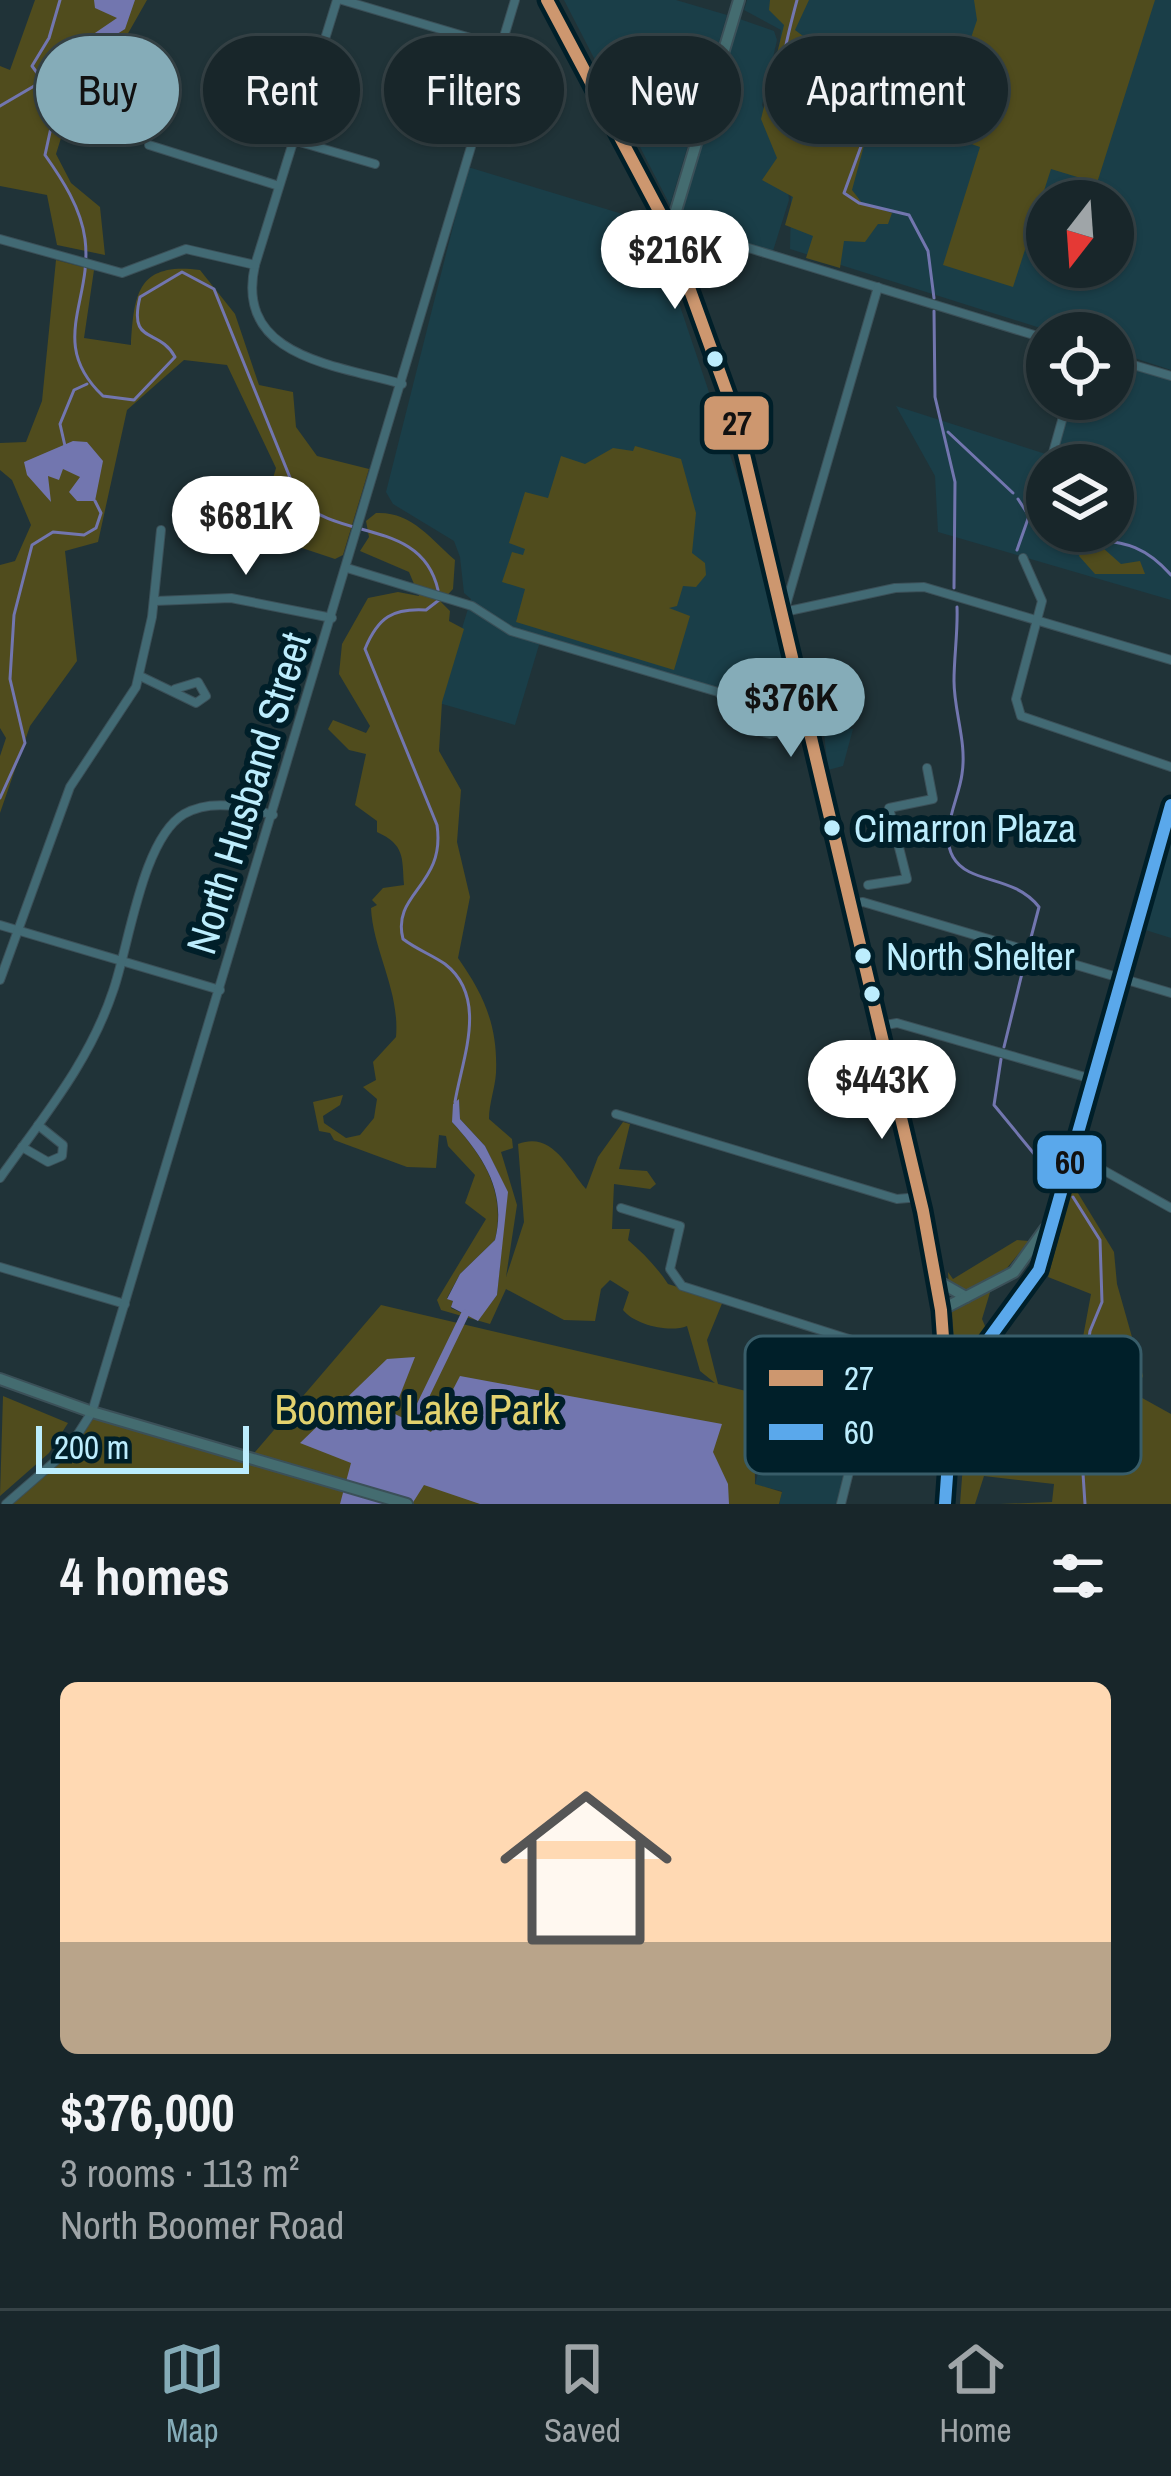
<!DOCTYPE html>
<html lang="en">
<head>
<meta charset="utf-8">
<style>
  :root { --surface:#18262a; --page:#212e32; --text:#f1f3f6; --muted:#9fa5a8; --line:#364347; --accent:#85acb8 }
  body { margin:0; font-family:"Archivo Narrow",sans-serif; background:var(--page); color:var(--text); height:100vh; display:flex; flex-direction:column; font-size:45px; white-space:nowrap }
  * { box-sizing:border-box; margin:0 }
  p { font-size:39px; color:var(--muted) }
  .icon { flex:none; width:66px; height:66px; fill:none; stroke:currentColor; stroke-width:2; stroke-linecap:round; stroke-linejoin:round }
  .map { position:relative; height:1504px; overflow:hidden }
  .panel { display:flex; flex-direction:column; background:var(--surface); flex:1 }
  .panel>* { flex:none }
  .guide { position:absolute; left:36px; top:36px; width:1101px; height:108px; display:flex; gap:24px }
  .needle { width:78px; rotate:197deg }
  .fabs { position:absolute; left:1026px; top:180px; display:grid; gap:24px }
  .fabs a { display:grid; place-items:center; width:108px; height:108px; border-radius:50%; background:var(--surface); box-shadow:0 3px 9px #0004,0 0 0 3px var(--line); font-size:60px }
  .scale { position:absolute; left:36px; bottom:30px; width:213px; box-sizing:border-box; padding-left:12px; border:6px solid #bcedfd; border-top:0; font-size:33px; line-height:42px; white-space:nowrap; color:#bcedfd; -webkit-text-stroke:9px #001f29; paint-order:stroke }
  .price { position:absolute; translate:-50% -102px; padding:0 27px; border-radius:42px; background:#fff; color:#222; font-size:39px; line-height:78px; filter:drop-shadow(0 3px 6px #0008) }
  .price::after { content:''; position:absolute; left:50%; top:72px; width:36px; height:27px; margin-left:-18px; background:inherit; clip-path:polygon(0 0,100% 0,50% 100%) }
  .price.on { background:var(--accent); color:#111 }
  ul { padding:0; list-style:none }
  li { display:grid; align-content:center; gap:24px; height:636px; padding:0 60px }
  li span { display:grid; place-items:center; height:372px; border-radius:18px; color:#555 }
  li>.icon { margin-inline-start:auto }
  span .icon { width:216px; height:216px; fill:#fffc; stroke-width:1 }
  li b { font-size:51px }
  h2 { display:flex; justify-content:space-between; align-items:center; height:144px; padding:0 60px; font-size:51px }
  .chip { padding:0 42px; border-radius:54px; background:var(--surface); box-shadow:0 3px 9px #0004,0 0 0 3px var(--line); font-size:42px; line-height:108px }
  .chip.on { background:var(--accent); color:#111 }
  .tab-bar { display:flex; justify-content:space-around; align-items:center; height:168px; border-top:3px solid var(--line); background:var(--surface); font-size:33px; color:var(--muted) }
  .tab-bar a { display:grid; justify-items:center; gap:6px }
  .tab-bar .on { color:var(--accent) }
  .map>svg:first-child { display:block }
  .built { fill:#1a3e48; fill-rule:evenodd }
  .green { fill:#504c1d; fill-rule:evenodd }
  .water { fill:#7276af }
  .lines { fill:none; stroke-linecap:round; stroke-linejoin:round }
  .stream { stroke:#7276af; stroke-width:3 }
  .canal { stroke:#7276af; stroke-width:8 }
  .minor-casing { stroke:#3b5058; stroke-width:10 }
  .major-casing { stroke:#3b5058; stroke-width:14 }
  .minor { stroke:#426a74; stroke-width:8 }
  .major { stroke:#446c70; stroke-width:10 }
  .bus-1-casing { stroke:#001f29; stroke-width:21 }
  .bus-2-casing { stroke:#001f29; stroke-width:21 }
  .bus-1 { stroke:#cd976f; stroke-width:12 }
  .bus-2 { stroke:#5aa8eb; stroke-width:12 }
  .bus-dot { fill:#bcedfd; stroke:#001f29; stroke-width:4.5 }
  .labels { text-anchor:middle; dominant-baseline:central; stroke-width:12; stroke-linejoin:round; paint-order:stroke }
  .bus-label { font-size:39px; fill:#bcedfd; stroke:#001f29; text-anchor:start }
  .street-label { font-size:42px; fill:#bcedfd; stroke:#001f29 }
  .park-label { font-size:42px; fill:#e2d26e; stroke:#001f29 }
  .key { fill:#001f29; stroke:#385d69; stroke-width:3 }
  .key-label { font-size:33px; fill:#bcedfd }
  .line-badge { stroke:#001f29; stroke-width:4.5 }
  .pale-badge-label { font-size:33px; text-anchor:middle; font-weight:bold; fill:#111 }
</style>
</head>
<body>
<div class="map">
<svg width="1171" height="1504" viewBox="0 0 1171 1504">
  <rect width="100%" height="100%" fill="#203338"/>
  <!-- built -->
  <g class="built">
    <polygon points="564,0 676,0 727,15 670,205"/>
    <path d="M747,0H1171V370L1113,351V333H1056L790,249L792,158L772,111L781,30L744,10ZM1047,201H1113V267H1047Z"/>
    <polygon points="734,17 774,31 777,40 762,105 784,151 789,200 772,254 672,223"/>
    <polygon points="468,167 652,223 746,502 797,720 773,728 763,724 743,696 542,635 515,725 439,703 471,599 464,593 460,557 454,541 393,504 386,492"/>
    <path d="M1113,359L1171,377V600L938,532L935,476L896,406L1052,456L1070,399H1113ZM1047,465H1113V531H1047Z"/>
    <polygon points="823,724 853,729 843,766 828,770"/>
    <polygon points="1171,824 1171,938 1136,927"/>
    <polygon points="769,1428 838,1440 850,1465 839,1504 779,1504 782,1491 755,1485"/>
  </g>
  <!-- green -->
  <g class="green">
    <polygon points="35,0 147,0 118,51 57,85 67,119 56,154 71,183 100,207 105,255 57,245 47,195 0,186 0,66 10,70"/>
    <polygon points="770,0 809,0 795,30 811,42 807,97 821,99 835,81 872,116 852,190 862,203 892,213 888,224 878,224 865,242 844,241 840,268 806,258 813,236 785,225 793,197 762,180 777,158 761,119 784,25 769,10"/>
    <polygon points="974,0 1155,0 1097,183 1051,169 1013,287 943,265 980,147 939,133 977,20"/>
    <path d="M56,260L94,270L84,338L131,345C134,293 138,262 200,270L235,314L259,385L293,392L296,427L317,456L369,469L343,555L335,559L278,540L284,516L264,509L276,468L227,365L184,360L127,410L98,542L65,551L77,661L30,726L0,813V756L6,738L0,728V565L15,561L31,525L12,480L0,470V443L26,442L42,401Z"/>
    <polygon points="635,446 681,459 696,513 692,553 705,563 706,575 696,587 683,586 677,606 669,608 690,616 674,670 516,622 525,589 502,582 512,552 523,555 525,549 509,543 525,492 548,498 561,456 585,464 613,448 633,451"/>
    <path d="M376,513C411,511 431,539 455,560L453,589L441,602L450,611L449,621L464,629L442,702L439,751L461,790L457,842L470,897L458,958C484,995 498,1026 496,1073C495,1088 489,1104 489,1119L512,1139L513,1148L501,1152L517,1205L506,1277L524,1222L518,1144C552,1131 567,1167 586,1189L598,1157L623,1122L630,1124L619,1169L647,1171L656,1184L650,1189L614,1184L612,1229H630L628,1240C642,1252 657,1267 668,1284L723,1301L707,1340L718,1384L754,1393L755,1484L782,1492L779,1504H6L50,1470L92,1413L249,1459L381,1305L715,1383L700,1371L687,1326C670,1333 635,1325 623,1310L629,1292L610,1280L601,1289L595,1321L564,1320L506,1289L490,1324L441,1310L437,1300L486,1219L465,1203L475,1175L448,1146L446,1136L439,1135L436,1168L407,1167L334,1140L330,1133L319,1131L313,1102L343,1095L340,1105L323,1116L324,1123L346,1138L360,1135L374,1118L377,1099L363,1087L376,1080L373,1062L396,1037C400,990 373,951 371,908L377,905L372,900L383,888L404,885C402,857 405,845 377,832V821L355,805L366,754L349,750L328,729L333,720L366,733L370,726L339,674L342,644L368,598L398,592L419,596L409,572L360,551L369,537L366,521ZM459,1100L460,1119L485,1146L507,1192L497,1295L477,1320L451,1308L453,1301L447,1298L460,1274L495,1240C506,1192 484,1157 452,1122Z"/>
    <polygon points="1085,544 1103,548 1121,564 1140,561 1145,574 1095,574 1079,556"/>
    <polygon points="1073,1185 1114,1252 1117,1284 1143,1376 1135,1394 1171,1414 1171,1504 1000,1504 1052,1502 1054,1484 984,1476 975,1504 960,1504 969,1386 992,1346 1007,1353 993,1397 978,1412 982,1423 996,1427 990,1449 1001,1442 1063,1445 1091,1294 1048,1277"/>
    <polygon points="1017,1240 1029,1241 1007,1268 964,1292 949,1287 948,1272 953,1279"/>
    <polygon points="991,1289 982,1319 988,1333 957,1381 952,1312"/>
    <polygon points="3,1396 68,1423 49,1453 0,1496"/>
  </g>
  <!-- water -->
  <g class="water">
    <polygon points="94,0 135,0 125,29 73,62 92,35 117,18 95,8"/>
    <polygon points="73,441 87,442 103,461 95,501 77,501 69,492 80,477 63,469 59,480 48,476 51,502 27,475 24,462"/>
    <path d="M459,1099L460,1119L485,1146L508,1192L497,1295L478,1321L451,1307L453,1301L447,1299L460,1274L495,1240C507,1192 484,1157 452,1122L453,1104Z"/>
    <polygon points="415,1357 393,1413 431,1432 460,1376 722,1424 713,1452 728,1484 729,1504 480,1504 424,1485 412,1504 340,1504 351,1463 300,1443 387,1359"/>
  </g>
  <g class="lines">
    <!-- stream -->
    <g class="stream">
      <path d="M60,0L49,38L32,66L57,100L45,155C62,179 81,208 85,239C93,301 47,343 103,396L134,400L175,357C159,327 128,346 140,297L182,272L214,289L299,500C340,541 422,519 438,590"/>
      <path d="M797,0C777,77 766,105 858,126L863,141L844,193L859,203L909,215L928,251L934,298"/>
      <polyline points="0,106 41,82"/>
      <polyline points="934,311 935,397 955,482 954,588"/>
      <polyline points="948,432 1013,493"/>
      <polyline points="65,446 60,424 74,390 87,384"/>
      <polyline points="1029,516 1047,526"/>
      <path d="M1058,531C1106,547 1132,531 1171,575"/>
      <polyline points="1017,550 1029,516 1018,499"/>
      <path d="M439,600L426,610C393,608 378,617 365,649L437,825C446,886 391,893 403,939C416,949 432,955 445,964C489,998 462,1059 455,1102"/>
      <path d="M957,607C958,632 954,656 954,681C954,712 967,742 962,774C959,799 939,832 953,857C969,885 1013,874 1039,907L1029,945"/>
      <polyline points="0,798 25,743 10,679 14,615 32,545 53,532 84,535 96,528 101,513 95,501"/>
      <polyline points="1004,1047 1026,957"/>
      <polyline points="1001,1059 994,1105 1049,1172"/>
      <polyline points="1073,1197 1100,1240 1102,1302 1090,1331 1079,1412 1085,1504"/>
    </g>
    <!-- canal -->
    <polyline class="canal" points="412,1423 465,1314"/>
    <defs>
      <g id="minor">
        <path d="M337,0L255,265C234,357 336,365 402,384"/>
        <polyline points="342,0 501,47"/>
        <polyline points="293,140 375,164"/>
        <polyline points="149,145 279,186"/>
        <polyline points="670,224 1047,339"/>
        <polyline points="0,239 122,273 186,249 255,265"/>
        <polyline points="878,287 784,612 895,588 924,587 1171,660"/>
        <polyline points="1113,359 1171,376"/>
        <polyline points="1052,456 1068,399"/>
        <polyline points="1023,558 1042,601 1016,699 1021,716 1171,767"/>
        <polyline points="347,568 472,606 511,631 718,692 759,731 770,734 807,724"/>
        <polyline points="155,601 231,598 332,618"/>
        <polyline points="140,676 196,703 206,696 198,682 175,689"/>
        <polyline points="868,885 907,879 889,808 933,799 927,768"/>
        <polyline points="848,905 863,902 1171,993"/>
        <polyline points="0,925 220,990"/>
        <polyline points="0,980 70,787 136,687 152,617 161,530"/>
        <polyline points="880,1026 897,1023 1092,1079"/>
        <polyline points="616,1114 897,1199 920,1197"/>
        <polyline points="22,1147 48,1162 62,1156 63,1145 38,1125"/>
        <polyline points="1070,1159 1103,1170 1171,1208"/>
        <path d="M0,1178C43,1117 89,1063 113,991C129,946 142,839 184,814C212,798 245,807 273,815"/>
        <polyline points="621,1208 680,1226 670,1269 682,1286 915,1360 944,1360"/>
        <polyline points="0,1267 125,1304"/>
        <polyline points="755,1416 837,1433 853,1456 841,1504"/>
        <polyline points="753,1441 756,1397"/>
        <polyline points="6,1504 67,1451 92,1412 515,0"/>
      </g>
      <g id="major">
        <polyline points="547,0 666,224 734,412 923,1211 941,1310 950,1434"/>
        <polyline points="672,224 739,0"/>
        <polyline points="936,1280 966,1297"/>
        <polyline points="941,1310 1014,1272 1045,1229"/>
        <polyline points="0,1379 92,1412 407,1504"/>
        <polyline points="945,1504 950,1434 962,1387 977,1355 1039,1270 1171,805"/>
      </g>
    </defs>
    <!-- minor casing -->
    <use href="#minor" class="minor-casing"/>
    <!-- major casing -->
    <use href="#major" class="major-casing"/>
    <!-- minor -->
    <use href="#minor" class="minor"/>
    <!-- major -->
    <use href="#major" class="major"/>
    <defs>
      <polyline id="bus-1" points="547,0 666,224 734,412 923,1211 941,1310 950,1434"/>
      <polyline id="bus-2" points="945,1504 950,1434 962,1387 977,1355 1039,1270 1171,805"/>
    </defs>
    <!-- bus-1 casing -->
    <use href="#bus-1" class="bus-1-casing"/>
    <!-- bus-2 casing -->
    <use href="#bus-2" class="bus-2-casing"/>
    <!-- bus-1 -->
    <use href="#bus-1" class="bus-1"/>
    <!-- bus-2 -->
    <use href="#bus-2" class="bus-2"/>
  </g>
  <!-- markers -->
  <g class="bus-dot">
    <circle cx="715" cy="359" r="10"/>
    <circle cx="832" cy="828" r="10"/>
    <circle cx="863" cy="956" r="10"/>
    <circle cx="872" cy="994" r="10"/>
  </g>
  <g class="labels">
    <!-- bus labels -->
    <g class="bus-label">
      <text x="854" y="828">Cimarron Plaza</text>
      <text x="886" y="956">North Shelter</text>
    </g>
    <!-- street labels -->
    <g class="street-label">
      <text transform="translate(248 793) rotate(-73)">North Husband Street</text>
    </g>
    <!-- park labels -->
    <g class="park-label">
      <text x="417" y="1409">Boomer Lake Park</text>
    </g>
  </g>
  <!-- legend -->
  <rect x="745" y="1336" width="396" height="138" rx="18" class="key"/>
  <rect x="769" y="1370" width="54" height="16" fill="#cd976f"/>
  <rect x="769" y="1424" width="54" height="16" fill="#5aa8eb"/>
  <g class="key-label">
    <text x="844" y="1390">27</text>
    <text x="844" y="1444">60</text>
  </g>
  <g class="line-badge">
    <rect x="702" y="394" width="69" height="58" rx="12" fill="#cd976f"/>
    <rect x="1035" y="1133" width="69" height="58" rx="12" fill="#5aa8eb"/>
  </g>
  <g class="pale-badge-label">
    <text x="737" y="435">27</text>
    <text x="1070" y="1174">60</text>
  </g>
</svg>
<div class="fabs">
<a><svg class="needle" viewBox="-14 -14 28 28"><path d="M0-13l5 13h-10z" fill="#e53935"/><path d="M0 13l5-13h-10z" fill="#9fa5a8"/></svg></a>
<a><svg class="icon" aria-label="locate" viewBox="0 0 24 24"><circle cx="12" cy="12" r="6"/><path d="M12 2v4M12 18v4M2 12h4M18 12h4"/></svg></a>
<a><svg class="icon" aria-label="layers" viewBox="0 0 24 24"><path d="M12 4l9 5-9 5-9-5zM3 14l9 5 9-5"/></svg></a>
</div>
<div class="scale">200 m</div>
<b class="price" style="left:675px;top:312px">$216K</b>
<b class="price" style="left:246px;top:578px">$681K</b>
<b class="price on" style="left:791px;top:760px">$376K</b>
<b class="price" style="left:882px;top:1142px">$443K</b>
<div class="guide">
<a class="chip on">Buy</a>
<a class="chip">Rent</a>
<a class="chip">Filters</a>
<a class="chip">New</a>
<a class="chip">Apartment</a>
</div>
</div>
<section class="panel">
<h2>4 homes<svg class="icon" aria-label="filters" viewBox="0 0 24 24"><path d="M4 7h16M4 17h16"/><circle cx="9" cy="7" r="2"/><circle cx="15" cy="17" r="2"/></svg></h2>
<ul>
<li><span style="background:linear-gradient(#ffd9b3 70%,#b9a48a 0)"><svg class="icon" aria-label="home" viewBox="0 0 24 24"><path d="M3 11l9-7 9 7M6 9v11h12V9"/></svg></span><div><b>$376,000</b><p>3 rooms · 113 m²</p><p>North Boomer Road</p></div></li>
</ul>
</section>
<nav class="tab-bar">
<a class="on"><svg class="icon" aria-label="map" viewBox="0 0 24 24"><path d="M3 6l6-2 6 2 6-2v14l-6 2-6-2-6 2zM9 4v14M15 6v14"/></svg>Map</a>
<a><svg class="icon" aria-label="saved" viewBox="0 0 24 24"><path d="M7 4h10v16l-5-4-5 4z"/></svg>Saved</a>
<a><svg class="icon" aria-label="home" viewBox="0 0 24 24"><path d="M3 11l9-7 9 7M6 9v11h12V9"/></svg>Home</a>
</nav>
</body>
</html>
